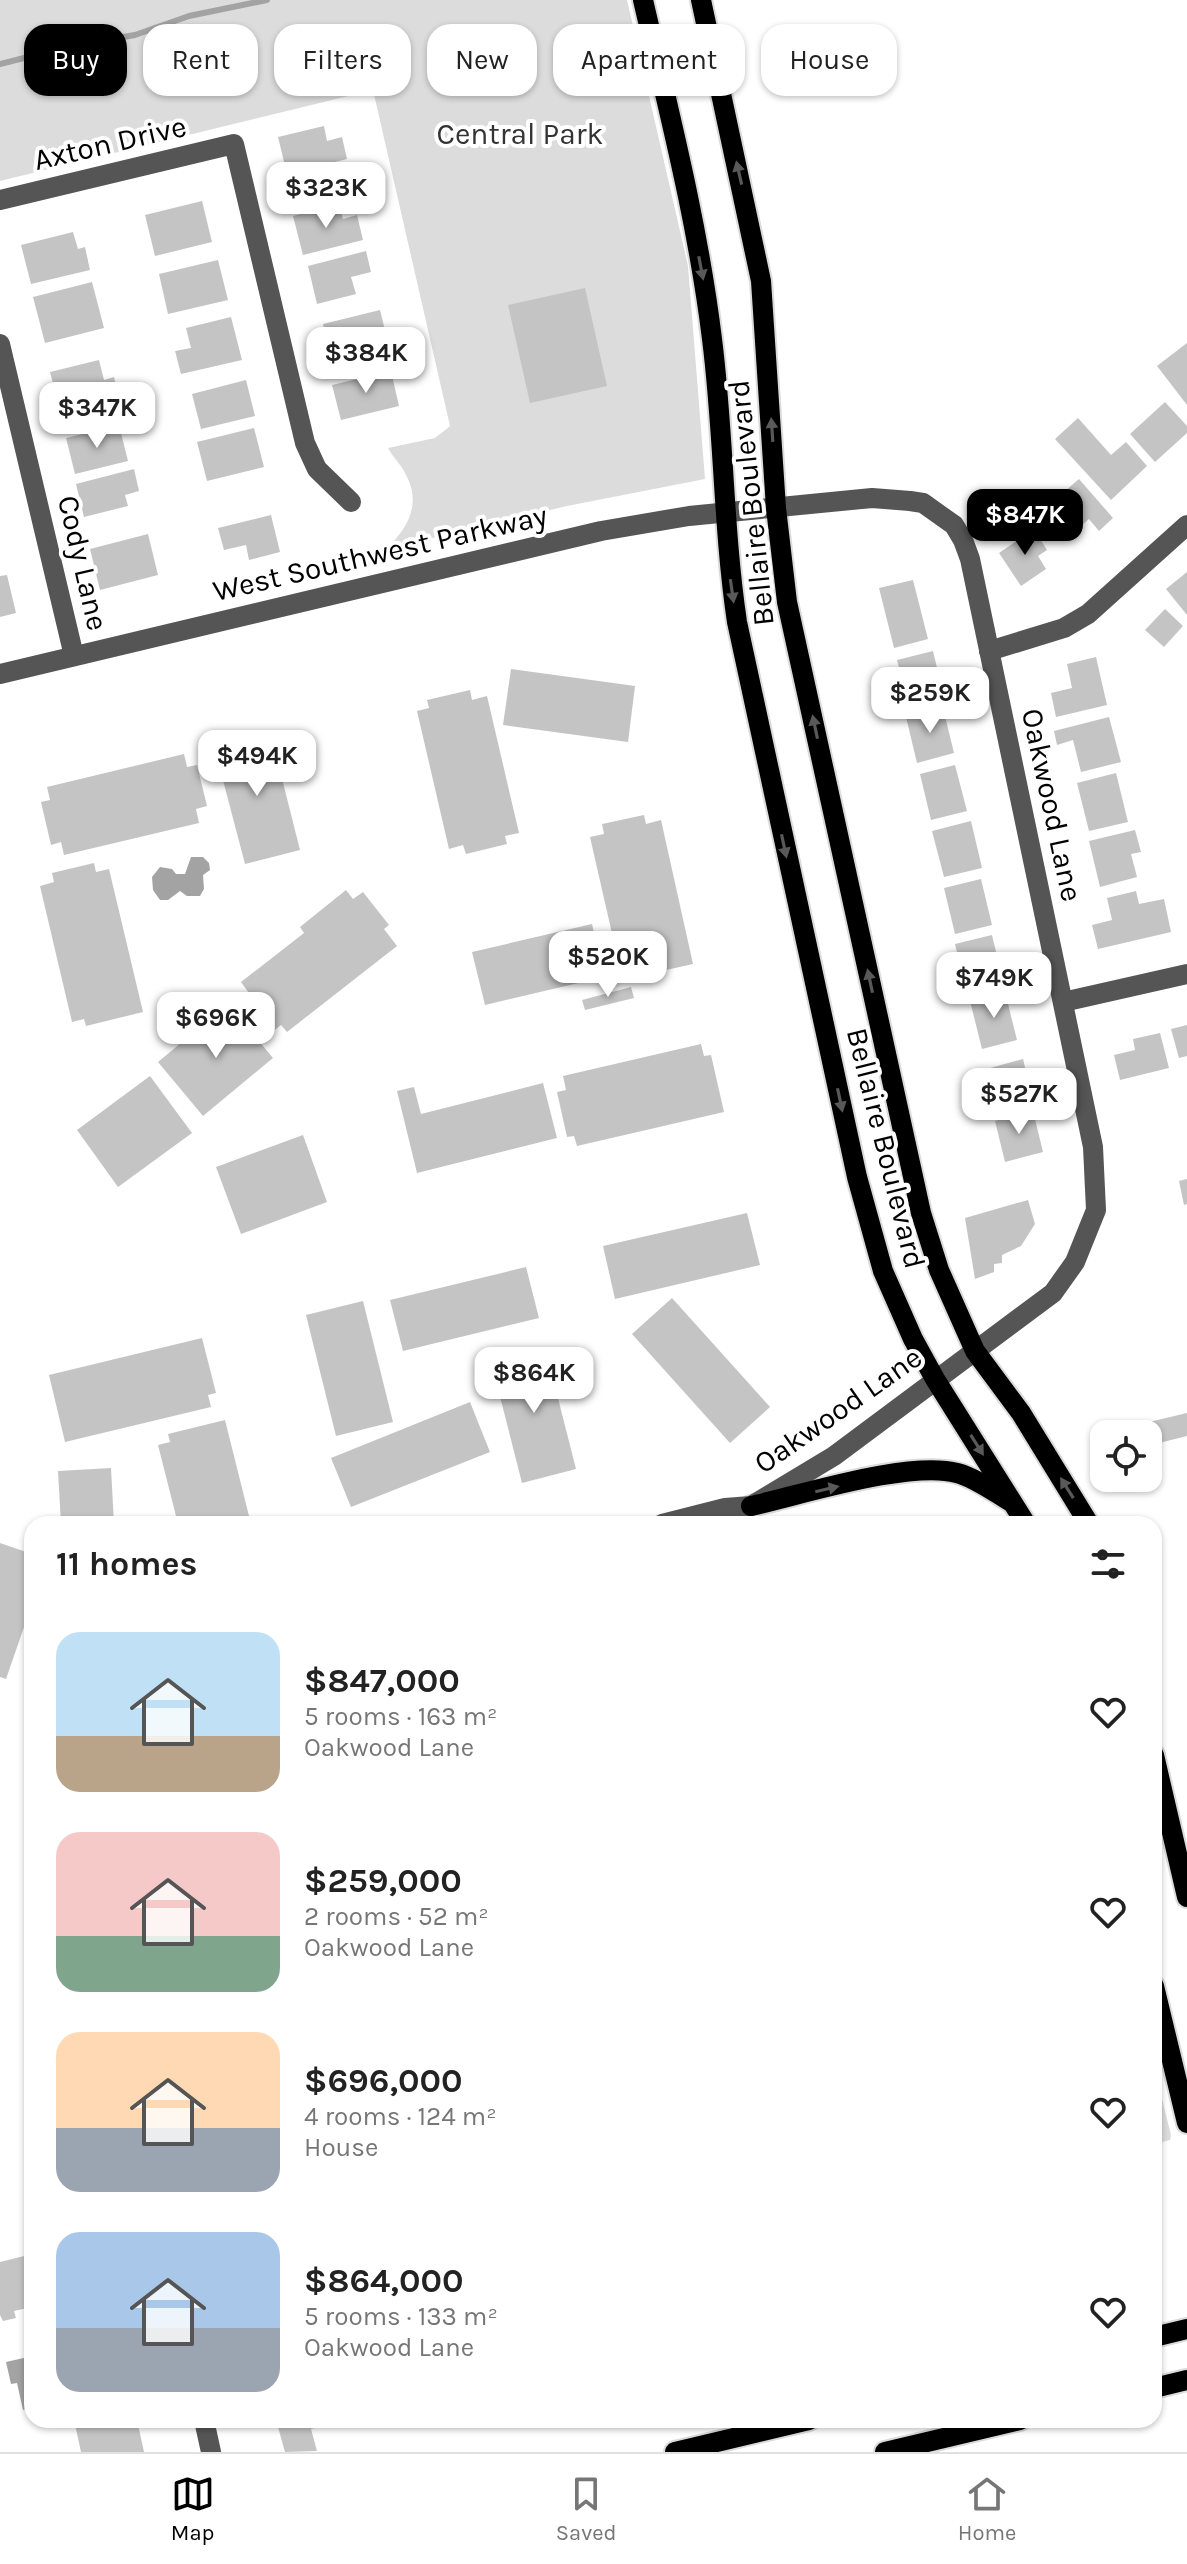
<!DOCTYPE html>
<html lang="en">
<head>
<meta charset="utf-8">
<style>
  :root { --surface:#fff; --page:#f6f6f6; --text:#222; --muted:#767676; --line:#e0e0e0; --accent:#000 }
  body { margin:0; font-family:Karla,sans-serif; background:var(--page); color:var(--text); height:100vh; display:flex; flex-direction:column; font-size:30px; white-space:nowrap }
  * { box-sizing:border-box; margin:0 }
  p { font-size:26px; color:var(--muted) }
  .icon { flex:none; width:44px; height:44px; fill:none; stroke:currentColor; stroke-width:2; stroke-linecap:round; stroke-linejoin:round }
  .map { position:relative; flex:1; overflow:hidden }
  .drawer { position:absolute; left:24px; top:1516px; width:1138px; height:912px; display:flex; flex-direction:column; background:var(--surface); border-radius:24px; box-shadow:0 2px 6px #0004 }
  .drawer>* { flex:none }
  .top-card { position:absolute; left:24px; top:24px; width:1140px; height:72px; display:flex; gap:16px }
  .controls { position:absolute; left:1090px; top:1420px; display:grid; gap:16px }
  .controls a { display:grid; place-items:center; width:72px; height:72px; border-radius:16px; background:var(--surface); box-shadow:0 2px 6px #0004; font-size:40px }
  .price { position:absolute; translate:-50% -68px; padding:0 18px; border-radius:16px; background:#fff; color:#222; font-size:26px; line-height:52px; filter:drop-shadow(0 2px 4px #0008) }
  .price::after { content:''; position:absolute; left:50%; top:48px; width:24px; height:18px; margin-left:-12px; background:inherit; clip-path:polygon(0 0,100% 0,50% 100%) }
  .price.active { background:var(--accent); color:#fff }
  ul { padding:0; list-style:none }
  li { display:flex; align-items:center; gap:24px; height:200px; padding:0 32px }
  li span { display:grid; place-items:center; flex:none; width:224px; height:160px; border-radius:24px; color:#555 }
  li>.icon { margin-inline-start:auto }
  span .icon { width:96px; height:96px; fill:#fffc; stroke-width:1 }
  li b { font-size:34px }
  h2 { display:flex; justify-content:space-between; align-items:center; height:96px; padding:0 32px; font-size:34px }
  .pill { padding:0 28px; border-radius:24px; background:var(--surface); box-shadow:0 2px 6px #0004; font-size:28px; line-height:72px }
  .pill.active { background:var(--accent); color:#fff }
  .tab-bar { display:flex; justify-content:space-around; align-items:center; height:112px; border-top:2px solid var(--line); background:var(--surface); font-size:22px; color:var(--muted) }
  .tab-bar a { display:grid; justify-items:center; gap:4px }
  .tab-bar .active { color:var(--accent) }
  .map>svg:first-child { display:block }
  .green { fill:#dcdcdc }
  .water { fill:#a3a3a3 }
  .lines { fill:none; stroke-linecap:round; stroke-linejoin:round }
  .stream { stroke:#a3a3a3; stroke-width:6 }
  .building { fill:#c4c4c4 }
  .major-casing { stroke:#dbdbdb; stroke-width:24 }
  .minor { stroke:#555; stroke-width:20 }
  .major { stroke:#000; stroke-width:20 }
  .oneway { fill:#595959 }
  .labels { text-anchor:middle; dominant-baseline:central; stroke-width:8; stroke-linejoin:round; paint-order:stroke }
  .park-label { font-size:30px; fill:#333; stroke:#fff }
  .street-label { font-size:30px; fill:#000; stroke:#fff }
</style>
</head>
<body>
<div class="map">
<svg width="1187" height="2452" viewBox="0 0 1187 2452">
  <rect width="100%" height="100%" fill="#fff"/>
  <!-- green -->
  <g class="green">
    <path d="M0,0H627L688,266L705,479L567,506L386,549C407,529 422,505 406,475C402,465 393,458 388,448L435,438L450,426L373,90L0,181Z"/>
    <polygon points="1154,2067 1171,2135 1170,2140 1154,2144"/>
  </g>
  <!-- water -->
  <g class="water">
    <polygon points="191,857 203,857 209,863 210,870 203,875 204,889 200,896 187,896 180,891 168,900 160,900 153,890 152,877 160,867 172,869 176,874 185,874"/>
    <polygon points="28,2357 32,2372 32,2408 23,2410 17,2383 11,2384 6,2362"/>
  </g>
  <g class="lines">
    <!-- stream -->
    <polyline class="stream" points="0,64 75,45 135,35 189,16 267,0"/>
  </g>
  <!-- building -->
  <g class="building">
    <polygon points="324,126 327,141 342,137 347,159 287,174 278,137"/>
    <polygon points="202,201 212,242 155,256 145,215"/>
    <polygon points="339,204 343,219 357,215 363,240 303,255 293,216"/>
    <polygon points="73,232 78,249 85,247 90,270 31,284 21,245"/>
    <polygon points="366,251 371,272 351,277 356,294 317,304 308,266"/>
    <polygon points="218,260 228,300 168,314 159,274"/>
    <polygon points="92,282 104,328 45,343 33,297"/>
    <polygon points="585,288 607,386 530,403 508,305"/>
    <polygon points="380,310 390,351 332,364 323,324"/>
    <polygon points="231,317 242,360 181,374 175,351 191,348 186,328"/>
    <polygon points="1187,343 1187,405 1157,366"/>
    <polygon points="99,360 104,380 114,377 119,399 61,414 50,372"/>
    <polygon points="391,371 399,406 341,420 332,385"/>
    <polygon points="246,380 255,416 201,429 192,394"/>
    <polygon points="1165,402 1187,426 1187,433 1155,462 1130,434"/>
    <polygon points="1078,418 1111,455 1126,442 1147,466 1111,500 1055,439"/>
    <polygon points="119,425 128,461 75,474 66,438"/>
    <polygon points="254,428 264,467 207,481 197,442"/>
    <polygon points="134,469 139,491 125,495 128,506 84,517 76,484"/>
    <polygon points="1079,479 1113,518 1099,531 1089,519 1067,538 1043,510"/>
    <polygon points="1025,504 1037,521 1018,535 1006,518"/>
    <polygon points="271,515 280,552 249,560 246,545 224,550 218,528"/>
    <polygon points="1034,529 1047,550 1038,556 1046,569 1021,586 999,553"/>
    <polygon points="148,534 158,575 100,590 90,549"/>
    <polygon points="1187,572 1187,615 1166,589"/>
    <polygon points="7,575 16,613 0,617 0,576"/>
    <polygon points="913,580 928,639 894,648 879,588"/>
    <polygon points="1165,609 1183,626 1164,647 1145,630"/>
    <polygon points="933,651 944,697 909,706 897,660"/>
    <polygon points="1096,657 1107,705 1056,717 1051,693 1072,688 1067,664"/>
    <polygon points="511,669 635,686 628,742 503,725"/>
    <polygon points="470,690 472,700 487,696 519,833 505,836 507,844 466,854 463,845 449,849 417,711 429,708 427,700"/>
    <polygon points="943,708 954,753 917,763 906,717"/>
    <polygon points="1109,717 1121,762 1081,772 1073,740 1057,745 1054,731"/>
    <polygon points="270,731 300,850 245,864 214,746"/>
    <polygon points="184,754 187,767 197,765 207,806 196,809 199,823 64,855 61,842 51,845 41,802 50,800 47,787"/>
    <polygon points="955,765 967,811 931,820 920,774"/>
    <polygon points="1116,773 1128,822 1089,831 1077,783"/>
    <polygon points="644,815 646,824 661,820 693,964 635,977 633,970 621,973 590,837 604,834 602,824"/>
    <polygon points="971,821 982,868 944,877 932,831"/>
    <polygon points="1135,830 1141,852 1131,854 1137,877 1100,887 1089,841"/>
    <polygon points="94,863 96,872 109,869 143,1012 86,1026 84,1019 72,1022 40,886 54,882 52,873"/>
    <polygon points="981,879 992,925 955,934 944,888"/>
    <polygon points="346,890 353,899 363,892 389,925 384,929 397,946 287,1032 281,1025 271,1033 245,1000 251,996 241,982 304,933 300,927"/>
    <polygon points="1136,891 1139,904 1164,899 1171,932 1098,949 1092,925 1112,920 1107,898"/>
    <polygon points="592,924 604,977 485,1005 472,952"/>
    <polygon points="992,935 1003,981 966,990 955,944"/>
    <polygon points="631,987 634,998 585,1010 582,1000"/>
    <polygon points="1005,992 1017,1040 982,1049 970,1001"/>
    <polygon points="228,1004 273,1058 203,1116 158,1062"/>
    <polygon points="1187,1025 1187,1056 1179,1058 1171,1029"/>
    <polygon points="1160,1033 1169,1068 1120,1080 1114,1055 1135,1050 1133,1039"/>
    <polygon points="701,1044 704,1056 711,1055 724,1112 577,1146 574,1136 567,1137 557,1092 566,1090 563,1076"/>
    <polygon points="1023,1059 1032,1096 999,1104 990,1068"/>
    <polygon points="150,1076 192,1133 118,1187 77,1130"/>
    <polygon points="543,1083 557,1138 417,1173 397,1091 414,1087 421,1114"/>
    <polygon points="1033,1111 1043,1152 1005,1162 995,1121"/>
    <polygon points="303,1135 327,1202 241,1234 216,1167"/>
    <polygon points="1187,1179 1187,1204 1184,1205 1179,1181"/>
    <polygon points="1028,1200 1035,1224 1021,1246 1002,1255 1002,1263 994,1264 994,1272 975,1279 965,1218"/>
    <polygon points="747,1213 760,1265 615,1299 603,1246"/>
    <polygon points="526,1267 539,1318 403,1351 390,1300"/>
    <polygon points="672,1298 770,1407 730,1443 632,1334"/>
    <polygon points="363,1301 393,1422 336,1436 306,1315"/>
    <polygon points="202,1338 216,1393 208,1395 211,1407 65,1442 49,1375"/>
    <polygon points="545,1347 576,1469 522,1483 491,1361"/>
    <polygon points="470,1402 490,1452 351,1507 331,1458"/>
    <polygon points="1187,1413 1187,1436 1155,1444 1149,1422"/>
    <polygon points="225,1420 251,1524 178,1524 158,1445 170,1442 168,1434"/>
    <polygon points="111,1468 114,1524 61,1524 58,1471"/>
    <polygon points="0,1543 32,1554 32,1604 6,1679 0,1677"/>
    <polygon points="32,2254 32,2307 14,2311 16,2318 3,2321 0,2315 0,2262"/>
    <polygon points="74,2420 137,2420 144,2452 81,2452"/>
    <polygon points="276,2420 344,2420 344,2421 311,2429 317,2451 285,2452"/>
  </g>
  <g class="lines">
    <defs>
      <g id="major">
        <path d="M643,0C669,112 698,224 712,339C724,433 723,528 737,622L857,1177L883,1271L913,1339L935,1379L1026,1524"/>
        <polyline points="701,0 761,281 776,508 787,602 921,1213 939,1270 975,1351 1021,1413 1089,1524"/>
        <path d="M751,1506C801,1495 910,1460 957,1473C976,1478 994,1492 1011,1502"/>
        <polyline points="1154,1755 1187,1897"/>
        <polyline points="1154,1986 1187,2123"/>
        <polyline points="1154,2337 1187,2329"/>
        <polyline points="1154,2388 1187,2380"/>
        <polyline points="675,2452 809,2420"/>
        <polyline points="885,2452 1020,2420"/>
      </g>
    </defs>
    <!-- major casing -->
    <use href="#major" class="major-casing"/>
    <!-- minor -->
    <g class="minor">
      <polyline points="0,200 234,144 305,443 317,469 351,502"/>
      <polyline points="0,344 74,656"/>
      <polyline points="989,651 1064,628 1088,614 1187,525"/>
      <polyline points="0,674 601,531 689,516 872,498 910,501 923,503 954,525 963,540 970,559 1093,1147 1096,1210 1075,1262 1053,1293 834,1456 751,1506 725,1508 662,1524"/>
      <polyline points="1063,1002 1187,974"/>
      <polyline points="204,2420 211,2452"/>
    </g>
    <!-- major -->
    <use href="#major" class="major"/>
  </g>
  <!-- one-way arrows -->
  <defs><path id="oneway-solid" d="M-6-.8H1V-3.2L6.5 0L1 3.2V.8H-6Z" transform="scale(2)"/></defs>
  <g class="oneway">
    <use href="#oneway-solid" transform="translate(739 173) rotate(-103)"/>
    <use href="#oneway-solid" transform="translate(701 268) rotate(79)"/>
    <use href="#oneway-solid" transform="translate(772 430) rotate(-94)"/>
    <use href="#oneway-solid" transform="translate(732 591) rotate(82)"/>
    <use href="#oneway-solid" transform="translate(815 727) rotate(-102)"/>
    <use href="#oneway-solid" transform="translate(784 846) rotate(78)"/>
    <use href="#oneway-solid" transform="translate(870 981) rotate(-102)"/>
    <use href="#oneway-solid" transform="translate(840 1100) rotate(78)"/>
    <use href="#oneway-solid" transform="translate(977 1445) rotate(58)"/>
    <use href="#oneway-solid" transform="translate(1067 1488) rotate(-122)"/>
    <use href="#oneway-solid" transform="translate(827 1489) rotate(-13)"/>
  </g>
  <g class="labels">
    <!-- park labels -->
    <g class="park-label">
      <text x="520" y="134">Central Park</text>
    </g>
    <!-- street labels -->
    <g class="street-label">
      <text transform="translate(110 143) rotate(-13)">Axton Drive</text>
      <text transform="translate(751 503) rotate(-96)">Bellaire Boulevard</text>
      <text transform="translate(380 553) rotate(-13)">West Southwest Parkway</text>
      <text transform="translate(83 563) rotate(77)">Cody Lane</text>
      <text transform="translate(1052 805) rotate(78)">Oakwood Lane</text>
      <text transform="translate(886 1148) rotate(76)">Bellaire Boulevard</text>
      <text transform="translate(838 1410) rotate(-35)">Oakwood Lane</text>
    </g>
  </g>
</svg>
<div class="controls">
<a><svg class="icon" aria-label="locate" viewBox="0 0 24 24"><circle cx="12" cy="12" r="6"/><path d="M12 2v4M12 18v4M2 12h4M18 12h4"/></svg></a>
</div>
<b class="price" style="left:326px;top:230px">$323K</b>
<b class="price" style="left:366px;top:395px">$384K</b>
<b class="price" style="left:97px;top:450px">$347K</b>
<b class="price active" style="left:1025px;top:557px">$847K</b>
<b class="price" style="left:930px;top:735px">$259K</b>
<b class="price" style="left:257px;top:798px">$494K</b>
<b class="price" style="left:608px;top:999px">$520K</b>
<b class="price" style="left:994px;top:1020px">$749K</b>
<b class="price" style="left:216px;top:1060px">$696K</b>
<b class="price" style="left:1019px;top:1136px">$527K</b>
<b class="price" style="left:534px;top:1415px">$864K</b>
<div class="top-card">
<a class="pill active">Buy</a>
<a class="pill">Rent</a>
<a class="pill">Filters</a>
<a class="pill">New</a>
<a class="pill">Apartment</a>
<a class="pill">House</a>
</div>
<section class="drawer">
<h2>11 homes<svg class="icon" aria-label="filters" viewBox="0 0 24 24"><path d="M4 7h16M4 17h16"/><circle cx="9" cy="7" r="2"/><circle cx="15" cy="17" r="2"/></svg></h2>
<ul>
<li><span style="background:linear-gradient(#bfe0f5 65%,#b9a48a 0)"><svg class="icon" aria-label="home" viewBox="0 0 24 24"><path d="M3 11l9-7 9 7M6 9v11h12V9"/></svg></span><div><b>$847,000</b><p>5 rooms · 163 m²</p><p>Oakwood Lane</p></div><svg class="icon" aria-label="heart" viewBox="0 0 24 24"><path d="M12 20l-8-8c-3-5 5-10 8-4 3-6 11-1 8 4z"/></svg></li>
<li><span style="background:linear-gradient(#f6c9c9 65%,#7fa58c 0)"><svg class="icon" aria-label="home" viewBox="0 0 24 24"><path d="M3 11l9-7 9 7M6 9v11h12V9"/></svg></span><div><b>$259,000</b><p>2 rooms · 52 m²</p><p>Oakwood Lane</p></div><svg class="icon" aria-label="heart" viewBox="0 0 24 24"><path d="M12 20l-8-8c-3-5 5-10 8-4 3-6 11-1 8 4z"/></svg></li>
<li><span style="background:linear-gradient(#ffd9b3 60%,#9aa5b1 0)"><svg class="icon" aria-label="home" viewBox="0 0 24 24"><path d="M3 11l9-7 9 7M6 9v11h12V9"/></svg></span><div><b>$696,000</b><p>4 rooms · 124 m²</p><p>House</p></div><svg class="icon" aria-label="heart" viewBox="0 0 24 24"><path d="M12 20l-8-8c-3-5 5-10 8-4 3-6 11-1 8 4z"/></svg></li>
<li><span style="background:linear-gradient(#a9c7e8 60%,#9aa5b1 0)"><svg class="icon" aria-label="home" viewBox="0 0 24 24"><path d="M3 11l9-7 9 7M6 9v11h12V9"/></svg></span><div><b>$864,000</b><p>5 rooms · 133 m²</p><p>Oakwood Lane</p></div><svg class="icon" aria-label="heart" viewBox="0 0 24 24"><path d="M12 20l-8-8c-3-5 5-10 8-4 3-6 11-1 8 4z"/></svg></li>
</ul>
</section>
</div>
<nav class="tab-bar">
<a class="active"><svg class="icon" aria-label="map" viewBox="0 0 24 24"><path d="M3 6l6-2 6 2 6-2v14l-6 2-6-2-6 2zM9 4v14M15 6v14"/></svg>Map</a>
<a><svg class="icon" aria-label="saved" viewBox="0 0 24 24"><path d="M7 4h10v16l-5-4-5 4z"/></svg>Saved</a>
<a><svg class="icon" aria-label="home" viewBox="0 0 24 24"><path d="M3 11l9-7 9 7M6 9v11h12V9"/></svg>Home</a>
</nav>
</body>
</html>
